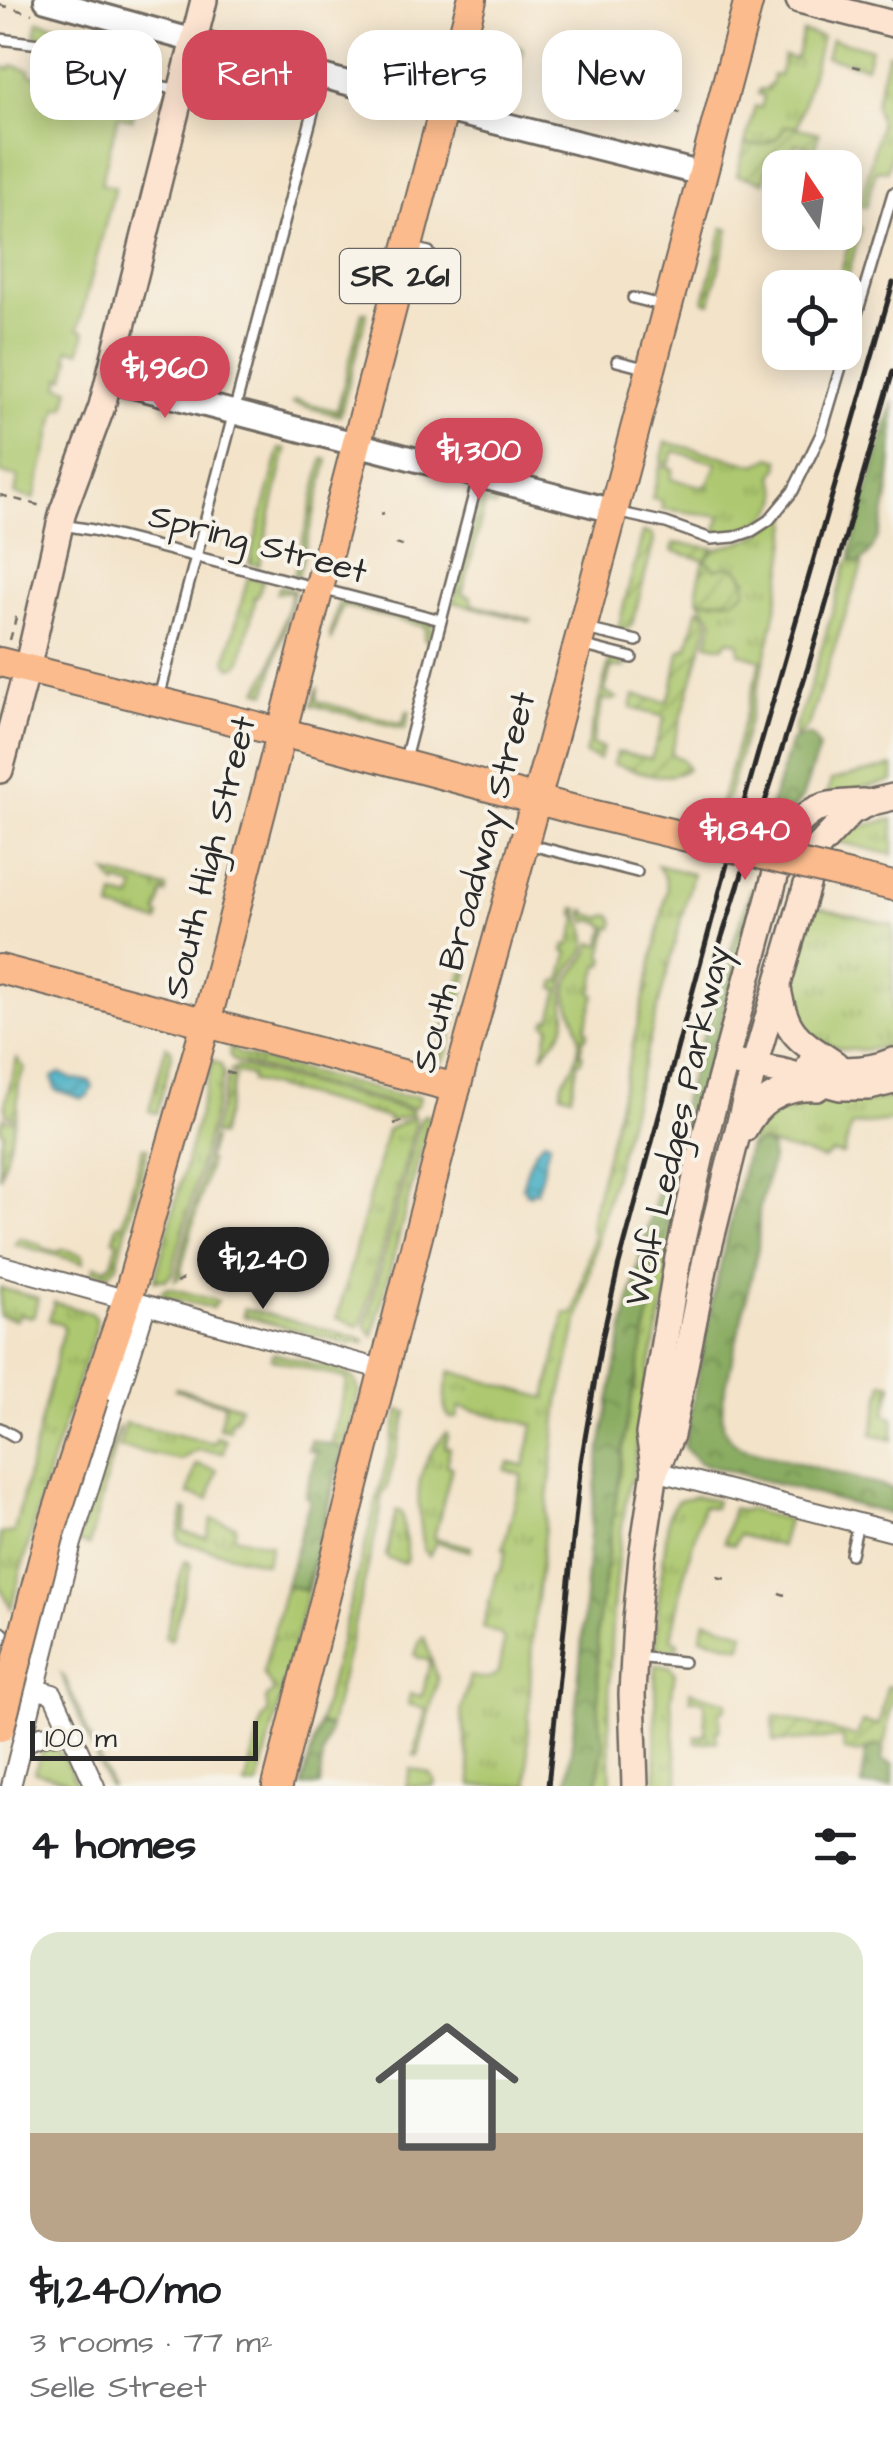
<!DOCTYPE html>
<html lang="en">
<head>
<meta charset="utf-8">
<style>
  :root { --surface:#fff; --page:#f6f6f6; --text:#202124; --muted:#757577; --line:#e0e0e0; --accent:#d1495b }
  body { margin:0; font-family:"Architects Daughter",sans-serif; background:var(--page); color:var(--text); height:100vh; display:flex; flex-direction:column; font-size:38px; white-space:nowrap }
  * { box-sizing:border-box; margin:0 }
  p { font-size:32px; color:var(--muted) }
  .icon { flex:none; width:55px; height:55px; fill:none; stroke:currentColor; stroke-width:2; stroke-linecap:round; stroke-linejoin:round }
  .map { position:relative; height:1786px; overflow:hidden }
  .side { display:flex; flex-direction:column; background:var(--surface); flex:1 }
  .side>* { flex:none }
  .hud { position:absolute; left:30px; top:30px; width:835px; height:90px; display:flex; gap:20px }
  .needle { width:65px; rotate:347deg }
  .fabs { position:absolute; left:762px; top:150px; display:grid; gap:20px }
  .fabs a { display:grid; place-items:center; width:100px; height:100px; border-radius:20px; background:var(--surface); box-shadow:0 5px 25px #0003; font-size:50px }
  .scale { position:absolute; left:30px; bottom:25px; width:228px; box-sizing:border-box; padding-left:10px; border:5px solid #2b2b2b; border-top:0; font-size:28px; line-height:35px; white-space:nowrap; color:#2b2b2b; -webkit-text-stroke:8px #f7f3e8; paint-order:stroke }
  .price { position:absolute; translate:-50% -85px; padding:0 22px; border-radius:35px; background:var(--accent); color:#fff; font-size:32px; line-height:65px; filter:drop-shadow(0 2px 5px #0008) }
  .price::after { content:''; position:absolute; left:50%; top:60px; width:30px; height:22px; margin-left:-15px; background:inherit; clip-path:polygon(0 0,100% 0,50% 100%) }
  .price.selected { background:#222; color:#fff }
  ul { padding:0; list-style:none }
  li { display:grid; align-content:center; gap:20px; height:530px; padding:0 30px }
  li+li { border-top:2px solid var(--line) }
  li span { display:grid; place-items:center; height:310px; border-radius:30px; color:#555 }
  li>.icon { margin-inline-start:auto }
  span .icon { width:180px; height:180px; fill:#fffc; stroke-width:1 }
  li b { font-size:42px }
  h2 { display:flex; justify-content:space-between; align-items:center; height:120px; padding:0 30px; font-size:42px }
  .pill { padding:0 35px; border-radius:30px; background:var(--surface); box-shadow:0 5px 25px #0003; font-size:35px; line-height:90px }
  .pill.selected { background:var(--accent); color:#fff }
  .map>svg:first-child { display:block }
  .grass { fill:url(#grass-tufts); stroke:#6c7a4d; stroke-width:2.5 }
  .forest { fill:url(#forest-crowns); stroke:#5a6c46; stroke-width:2.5 }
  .garden { fill:url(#garden-furrows); stroke:#6c7a4d; stroke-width:2.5 }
  .pitch { fill:#adc86f; stroke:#6c7a4d; stroke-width:2.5 }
  .water { fill:url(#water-waves); stroke:#386d78; stroke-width:2.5 }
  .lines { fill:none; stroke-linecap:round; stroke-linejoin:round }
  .service-casing { stroke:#716b62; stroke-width:14 }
  .minor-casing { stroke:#716b62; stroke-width:22 }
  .tertiary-casing { stroke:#716b62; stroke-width:28 }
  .secondary-casing { stroke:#716b62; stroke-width:30 }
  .primary-casing { stroke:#716b62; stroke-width:32 }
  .path { stroke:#716b62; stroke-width:2.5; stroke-dasharray:8 8; stroke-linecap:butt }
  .service { stroke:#fff; stroke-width:9 }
  .minor { stroke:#fff; stroke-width:18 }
  .tertiary { stroke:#fff; stroke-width:22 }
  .secondary { stroke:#fde4d1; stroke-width:25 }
  .primary { stroke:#fbbb8d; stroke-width:28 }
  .rail { stroke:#2b2b2b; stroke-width:5 }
  .primary-bridge-casing { stroke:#716b62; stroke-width:32; stroke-linecap:butt }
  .primary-bridge { stroke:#fbbb8d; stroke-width:28 }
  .labels { text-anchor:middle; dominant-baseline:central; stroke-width:8; stroke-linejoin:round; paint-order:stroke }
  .shield { fill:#f7f3e8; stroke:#686764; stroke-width:2.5 }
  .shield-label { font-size:32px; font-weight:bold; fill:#2b2b2b }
  .street-label { font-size:35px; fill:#2b2b2b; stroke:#f7f3e8 }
</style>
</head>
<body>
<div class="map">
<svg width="893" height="1786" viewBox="0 0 893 1786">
  <defs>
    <pattern id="grass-tufts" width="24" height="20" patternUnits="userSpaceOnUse" patternTransform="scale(2.5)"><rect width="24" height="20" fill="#adc86f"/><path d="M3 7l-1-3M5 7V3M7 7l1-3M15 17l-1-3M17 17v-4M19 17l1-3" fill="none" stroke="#8da35b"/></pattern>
    <pattern id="forest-crowns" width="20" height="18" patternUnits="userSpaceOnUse" patternTransform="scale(2.5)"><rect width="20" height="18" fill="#8aac62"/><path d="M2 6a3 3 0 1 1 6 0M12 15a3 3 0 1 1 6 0" fill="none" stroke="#718c51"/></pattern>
    <pattern id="garden-furrows" width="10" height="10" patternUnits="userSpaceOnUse" patternTransform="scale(2.5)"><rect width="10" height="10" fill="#adc86f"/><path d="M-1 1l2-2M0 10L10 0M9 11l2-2" fill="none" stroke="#8da35b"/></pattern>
    <pattern id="water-waves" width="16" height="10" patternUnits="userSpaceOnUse" patternTransform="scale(2.5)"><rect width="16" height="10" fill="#46afc5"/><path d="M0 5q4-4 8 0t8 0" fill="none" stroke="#3b8fa0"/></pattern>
  </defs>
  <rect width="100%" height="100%" fill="#f7f3e8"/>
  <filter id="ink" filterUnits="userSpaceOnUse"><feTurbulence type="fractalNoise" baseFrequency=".01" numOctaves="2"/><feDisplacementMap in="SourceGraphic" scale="20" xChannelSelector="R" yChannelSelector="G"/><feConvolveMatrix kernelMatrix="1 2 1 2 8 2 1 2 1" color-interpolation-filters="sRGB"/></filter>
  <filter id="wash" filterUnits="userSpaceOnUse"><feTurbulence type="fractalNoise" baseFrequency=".0048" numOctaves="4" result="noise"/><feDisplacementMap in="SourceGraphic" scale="40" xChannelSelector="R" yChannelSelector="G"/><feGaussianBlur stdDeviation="2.25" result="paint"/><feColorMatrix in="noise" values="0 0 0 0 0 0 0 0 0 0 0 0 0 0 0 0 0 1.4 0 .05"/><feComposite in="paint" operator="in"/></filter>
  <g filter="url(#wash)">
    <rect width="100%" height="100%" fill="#f3e3c9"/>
    <!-- grass -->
    <g class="grass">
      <polygon points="38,21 151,48 144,77 127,74 69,44 35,36"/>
      <path d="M803,32L822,37L797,128L790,126C776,141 765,147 745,144L755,106L761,108L764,96L758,94L760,89L766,90L768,85H771L773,75L779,76L784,56L796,59Z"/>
      <polygon points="485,39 521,47 523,51 510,102 471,94"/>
      <polygon points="831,39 871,49 866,67 826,57"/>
      <polygon points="888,53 893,54 893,149 887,171 876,170 866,207 860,206 880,124 875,104"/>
      <polygon points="853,226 861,228 845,287 837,287"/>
      <path d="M666,442L757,465L771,457L780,460L779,467L773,476C776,484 781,492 778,500C772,523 735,535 715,532L721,516L662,509V501L652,499L660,466L673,469L671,479L706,487L717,463L674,451L669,465L661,462Z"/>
      <polygon points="280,448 286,449 259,566 249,563"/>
      <polygon points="323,459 328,460 298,576 294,575"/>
      <path d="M790,507C783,607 754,702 728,797L720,806L761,660L739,653V643L729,640L723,647L707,644L713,620L699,601H716L747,580L734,567L716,569L705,560C718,544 730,546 749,539C766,532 778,521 790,507Z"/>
      <polygon points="852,556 853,560 862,561 862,566 808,726 795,738 794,730 808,694 846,565"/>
      <polygon points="248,577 263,581 257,597 254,597 255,603 241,661 238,666 231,668 226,661"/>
      <polygon points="893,766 893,781 827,796 831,780"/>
      <polygon points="893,819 893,855 835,841 845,830"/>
      <path d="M657,865L693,874L599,1232L559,1402L532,1642L528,1735V1786H472L461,1711L470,1676C481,1678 490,1681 498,1672L504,1641L500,1634L483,1628L496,1574L501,1569L506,1550L503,1549L522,1475L505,1470L509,1463L524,1466L534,1425L460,1407L457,1418H450C439,1406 447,1386 450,1371L546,1398L565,1313L574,1314L593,1237L591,1219L648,981L667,890L665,878Z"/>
      <polygon points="107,873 167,888 166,894 162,893 157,914 160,916 158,922 111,909 114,895 132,899 135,887 118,882 116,885"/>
      <path d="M758,891L761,892L648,1373L632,1482L629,1483C611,1583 606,1684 611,1786H596L604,1743L599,1721L597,1631L626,1427L673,1202L733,975Z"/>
      <path d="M813,906L893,925V1043C853,1060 794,1047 791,996C790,969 806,932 813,906Z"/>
      <path d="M575,908L579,909L578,914C603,960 571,951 564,984C561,996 566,1005 566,1016C565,1034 551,1043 542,1056L550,1026L545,1024L547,1019H551L559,990L554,988L556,981H561L568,953L564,951L566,945H570L578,917L574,915Z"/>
      <path d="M584,910L587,911V914L603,918L605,916L612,915L615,922L613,928L609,927L602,956L605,958L603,965L599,964L592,993L595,995L585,1030L588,1031L586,1038H584L580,1054L583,1055L581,1061L578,1062L571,1096L561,1093C560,1079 567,1078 573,1066C577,1058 580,1045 579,1036C579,1017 562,1003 568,983C573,967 588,961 592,943L601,945L606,927L602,923L593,920L587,922L583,914Z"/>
      <polygon points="462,972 468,973 446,1055 441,1062 435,1065 456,985 459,983"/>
      <polygon points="166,1046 171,1049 172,1055 157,1113 149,1111"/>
      <polygon points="230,1046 239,1054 254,1058 400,1096 420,1096 418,1105 412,1108 234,1061 230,1056"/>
      <polygon points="213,1060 221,1065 224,1074 172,1274 166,1280 155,1280"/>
      <polygon points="237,1067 244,1067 412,1111 413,1114 389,1122 389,1118 251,1081 251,1076 230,1071"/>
      <path d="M809,1097L864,1102L893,1097V1121L851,1126L843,1155L832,1153L823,1159L761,1142L747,1152C758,1111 771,1107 809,1097Z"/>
      <polygon points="425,1115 429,1116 428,1123 373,1336 365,1327 421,1118"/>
      <polygon points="414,1117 416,1123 362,1323 358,1326 337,1318 387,1130"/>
      <polygon points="19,1238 40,1244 43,1248 58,1252 63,1249 83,1255 84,1263 15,1244"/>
      <polygon points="0,1288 38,1298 34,1315 31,1317 19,1314 17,1320 0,1316"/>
      <polygon points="168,1288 170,1288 218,1301 212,1308 161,1295 163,1289"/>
      <polygon points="54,1302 91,1313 95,1318 96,1328 50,1466 11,1608 0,1586 0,1534 14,1532 64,1326 49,1320"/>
      <polygon points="244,1308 363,1339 365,1342 350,1344 243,1316"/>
      <polygon points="273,1353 345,1372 355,1380 359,1391 258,1786 245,1786 263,1717 268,1713 266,1699 274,1691 263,1673 286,1585 305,1590 343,1449 331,1446 347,1379 271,1359"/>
      <polygon points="883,1382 892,1384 885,1414 893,1417 893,1440 872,1434"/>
      <path d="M400,1410L407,1412L387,1487C379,1495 382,1502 381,1511L330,1727L319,1724Z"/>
      <polygon points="125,1423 214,1443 216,1437 226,1439 223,1453 197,1450 181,1460 119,1447"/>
      <polygon points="120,1425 89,1546 77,1542 113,1440"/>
      <path d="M446,1433L448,1436L445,1447L450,1448L446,1465L452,1467L434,1538L471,1547L470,1551L436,1542L429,1556L424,1550C418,1500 409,1475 446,1433Z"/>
      <polygon points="196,1464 217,1470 209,1499 188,1494"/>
      <polygon points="696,1496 716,1501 714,1508 703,1506 684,1575 671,1639 677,1641 679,1646 674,1649 656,1648 658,1604 669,1513 678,1500"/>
      <polygon points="733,1508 745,1511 746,1509 788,1520 781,1546 739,1535 734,1545 724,1542"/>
      <polygon points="184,1509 188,1510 183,1532 207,1538 212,1519 236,1526 234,1536 271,1545 266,1564 180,1542 178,1536"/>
      <polygon points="396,1511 400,1511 402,1514 408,1560 404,1563 388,1559 386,1556"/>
      <polygon points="187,1561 191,1565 172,1639 169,1640 165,1637 184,1562"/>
      <polygon points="705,1620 744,1632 741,1647 701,1637"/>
      <polygon points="424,1637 438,1679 418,1756 414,1755 426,1709 408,1704 410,1694 422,1696 430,1661 419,1658 415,1655 421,1638"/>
      <polygon points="655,1665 670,1666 675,1673 671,1700 679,1786 656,1786"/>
      <polygon points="61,1675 65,1678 111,1786 108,1786"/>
      <polygon points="690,1691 727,1702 725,1710 720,1711 720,1730 716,1731 717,1741 696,1743 696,1736 706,1735 704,1701 690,1699"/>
      <path d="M48,1748C66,1750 70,1771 77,1786H65L66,1781L35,1772C38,1762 38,1753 48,1748Z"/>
      <path d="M411,1769C423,1771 435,1772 435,1786H406Z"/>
    </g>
    <!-- forest -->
    <g class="forest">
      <path d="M893,401C893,438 893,547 858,563L852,560L851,550Z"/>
      <polygon points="806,735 813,737 819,748 802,798 779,827 769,826 767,818 791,741"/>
      <path d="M751,890L758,891L733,975L673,1202L626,1427L597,1631L599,1721L604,1743L596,1786H567C571,1748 576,1711 579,1673C586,1600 588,1526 600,1454C631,1260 688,1074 751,890Z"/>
      <path d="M761,1142L771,1147L772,1159L759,1211L758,1248L723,1399C721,1420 721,1436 741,1447L893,1489V1515L699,1463L684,1447L711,1305L747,1152L752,1146Z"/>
      <polygon points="311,1440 343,1448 305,1590 286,1585 310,1499 305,1496 316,1452 308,1450"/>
      <polygon points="319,1724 330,1727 322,1756 320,1786 302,1786"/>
      <polygon points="881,1746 884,1747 882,1761 893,1765 893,1786 862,1786 865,1752 872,1747"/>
    </g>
    <!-- garden -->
    <g class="garden">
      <path d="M790,126L819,133L815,149L795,144L789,164L769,159L764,182L737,175L745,144C762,147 777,144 784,127Z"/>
      <polygon points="723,228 729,229 710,303 704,301"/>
      <polygon points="362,312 367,312 340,416 292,403 296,400 337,411"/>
      <polygon points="480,499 498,504 495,507 485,505 462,594 471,597 472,604 531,620 531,622 453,602"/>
      <polygon points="643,532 652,534 654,541 632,625 627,629 617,632"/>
      <path d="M674,543L714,548L705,560L716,569C734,562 747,571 746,591L734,599L699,601L697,589L704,560L672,551Z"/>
      <polygon points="280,586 295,590 267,693 258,691 271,667 292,591 277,593"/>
      <polygon points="339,600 433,623 428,642 424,639 426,627 342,606 331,640 330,637"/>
      <path d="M698,608L701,609L709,621L671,754L682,759L688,768C668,785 637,770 613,764L617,752L651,759L665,717L631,708L634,695L667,702L672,690L679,652L683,648L687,649Z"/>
      <polygon points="610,658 620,661 625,667 611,668 605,691 617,698 614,700 603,700 592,745 603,748 599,760 585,754"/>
      <polygon points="318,687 317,701 402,724 407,711 410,711 405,729 312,705"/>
      <path d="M17,1059L25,1068C15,1083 20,1100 16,1118L5,1114L6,1108L4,1107Z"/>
      <polygon points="229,1075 235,1077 220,1136 212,1134"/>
      <polygon points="3,1118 15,1121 0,1178 0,1147 4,1132 0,1130"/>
      <polygon points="211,1138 213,1139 207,1160 210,1161 181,1271 183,1275 175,1280"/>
      <polygon points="143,1147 148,1148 117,1265 109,1274 93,1272 95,1266 106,1268 112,1263 118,1241 113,1239 117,1224 122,1224"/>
      <polygon points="176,1388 240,1406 236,1420 232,1419 229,1430 219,1428 225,1404 175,1390"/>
      <path d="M887,1686L893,1687V1696L884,1747L877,1745C866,1748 856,1758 844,1750L843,1738L774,1742L773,1721L775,1715L857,1737L862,1722L879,1725Z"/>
    </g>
    <!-- pitch -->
    <polygon class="pitch" points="12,65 30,70 29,74 137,101 132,120 118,116 101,184 115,187 78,329 85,332 80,351 69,349 67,358 70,359 65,378 61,377 59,386 70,389 65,408 58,407 34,499 15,494 18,477 0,473 0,66 10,69"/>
    <!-- water -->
    <g class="water">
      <polygon points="60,1073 72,1079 90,1081 93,1087 89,1095 82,1099 55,1090 52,1077"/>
      <path d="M544,1140L550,1141L537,1192L532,1191L531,1195L525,1193L526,1189L522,1188C527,1169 530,1154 544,1140Z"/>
    </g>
  </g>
  <g filter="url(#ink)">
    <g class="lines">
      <defs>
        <g id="service">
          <polyline points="0,39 55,46 75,51 105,69 133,81 180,90"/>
          <polyline points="410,248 429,252"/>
          <polyline points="633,298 665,306"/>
          <polyline points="617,361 648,369"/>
          <polyline points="616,512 666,523 711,539 734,537 752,531 769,520 779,508 793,491 821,434 893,193"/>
          <polyline points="62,525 93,530 441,620"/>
          <polyline points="586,629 637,641"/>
          <polyline points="581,645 632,658"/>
          <polyline points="159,697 322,78"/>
          <polyline points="405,759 478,479"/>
          <polyline points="527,844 637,872"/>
          <polyline points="0,1428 14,1436"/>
          <polyline points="851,1554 858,1523"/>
          <polyline points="636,1657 683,1662"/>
        </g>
        <g id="minor">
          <polyline points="0,1265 384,1370"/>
          <polyline points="655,1471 893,1532"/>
          <polyline points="0,1636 20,1663"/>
          <polyline points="0,1659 16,1684 53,1694 95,1786"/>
          <polyline points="22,1744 41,1736 71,1732"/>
          <polyline points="11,1786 72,1543 146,1306"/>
        </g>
        <g id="tertiary">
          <polyline points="46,0 442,109 703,174"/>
          <polyline points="109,380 614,511"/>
        </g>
        <g id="secondary">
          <polyline points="799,0 893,24"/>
          <polyline points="0,770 27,669 63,511 102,406 204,0"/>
          <path d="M778,988C785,1034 799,1040 835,1064"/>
          <polyline points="740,1064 780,1071 840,1087 869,1087 893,1081"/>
          <path d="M810,1065C836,1071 867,1072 893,1061"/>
          <path d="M744,1129C759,1100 783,1086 817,1088"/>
          <path d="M655,1471L649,1434L678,1258L706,1133L785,839C812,805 820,804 863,802"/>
          <polyline points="635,1786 632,1694 636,1621 642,1557 655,1471 671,1435 706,1259 754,1066 818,847 852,811 872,802 893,797"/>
        </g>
        <g id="primary">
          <polyline points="0,662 304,738 579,811"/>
          <polyline points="854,877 893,886"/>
          <polyline points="0,969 456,1088"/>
          <polyline points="95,1394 127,1300 206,1023 472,0"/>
          <polyline points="277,1786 456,1088 549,753 749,0"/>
        </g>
      </defs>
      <!-- service casing -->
      <use href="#service" class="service-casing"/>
      <!-- minor casing -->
      <use href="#minor" class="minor-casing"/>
      <!-- tertiary casing -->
      <use href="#tertiary" class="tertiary-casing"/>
      <!-- secondary casing -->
      <use href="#secondary" class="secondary-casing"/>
      <!-- primary casing -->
      <use href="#primary" class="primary-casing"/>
      <!-- path -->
      <g class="path">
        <polyline points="892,0 893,0"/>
        <polyline points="0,5 32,14"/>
        <polyline points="853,66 865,69"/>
        <polyline points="675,112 680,114"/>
        <polyline points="855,168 857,168 854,180 856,180 859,170"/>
        <polyline points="0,495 45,507"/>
        <polyline points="381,514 384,513"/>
        <polyline points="396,544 403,546"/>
        <polyline points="10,640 17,614"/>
        <polyline points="226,1072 236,1075"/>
        <polyline points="394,1124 407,1119"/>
        <polyline points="176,1283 185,1278"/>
        <polyline points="717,1577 726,1579"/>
        <polyline points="779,1593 785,1595"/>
      </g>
      <!-- service -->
      <use href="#service" class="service"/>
      <!-- minor -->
      <use href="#minor" class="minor"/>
      <!-- tertiary -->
      <use href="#tertiary" class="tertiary"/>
      <!-- secondary -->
      <use href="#secondary" class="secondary"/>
      <!-- primary -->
      <use href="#primary" class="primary"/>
      <!-- rail -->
      <g class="rail">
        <polyline points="712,968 808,667 893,371"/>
        <polyline points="548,1786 581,1462 601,1344 618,1268 740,816 893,283"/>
      </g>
      <defs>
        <g id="primary-bridge">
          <polyline points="579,811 854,877"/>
          <polyline points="0,1727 49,1537 95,1394"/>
        </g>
      </defs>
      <!-- primary-bridge casing -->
      <use href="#primary-bridge" class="primary-bridge-casing"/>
      <!-- primary-bridge -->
      <use href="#primary-bridge" class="primary-bridge"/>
    </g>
  </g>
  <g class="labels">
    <!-- shield labels -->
    <rect class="shield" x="340" y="249" width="120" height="54" rx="8"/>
    <g class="shield-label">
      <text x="400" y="276">SR 261</text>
    </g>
    <!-- street labels -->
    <g class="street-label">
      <text transform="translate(258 544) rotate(15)">Spring Street</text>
      <text transform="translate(210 857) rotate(-76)">South High Street</text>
      <text transform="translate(474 882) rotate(-75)">South Broadway Street</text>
      <text transform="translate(678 1126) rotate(-77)">Wolf Ledges Parkway</text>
    </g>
  </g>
</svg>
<div class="fabs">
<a><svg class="needle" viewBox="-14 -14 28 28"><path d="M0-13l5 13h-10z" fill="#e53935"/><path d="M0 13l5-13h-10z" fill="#757577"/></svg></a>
<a><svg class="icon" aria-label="locate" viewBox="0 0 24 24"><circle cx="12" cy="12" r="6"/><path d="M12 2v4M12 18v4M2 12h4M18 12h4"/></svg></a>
</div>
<div class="scale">100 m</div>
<b class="price" style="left:165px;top:421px">$1,960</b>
<b class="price" style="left:479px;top:503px">$1,300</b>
<b class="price" style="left:745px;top:883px">$1,840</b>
<b class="price selected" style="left:263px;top:1312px">$1,240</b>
<div class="hud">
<a class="pill">Buy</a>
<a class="pill selected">Rent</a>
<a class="pill">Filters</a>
<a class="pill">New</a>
</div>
</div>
<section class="side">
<h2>4 homes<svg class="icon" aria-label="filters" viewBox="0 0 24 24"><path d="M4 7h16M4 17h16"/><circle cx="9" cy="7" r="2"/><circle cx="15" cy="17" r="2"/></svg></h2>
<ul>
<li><span style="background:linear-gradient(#dfe7d0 65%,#b9a48a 0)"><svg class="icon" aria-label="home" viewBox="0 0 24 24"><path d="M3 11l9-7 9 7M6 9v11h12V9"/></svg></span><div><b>$1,240/mo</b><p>3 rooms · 77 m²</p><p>Selle Street</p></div></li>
</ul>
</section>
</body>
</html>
